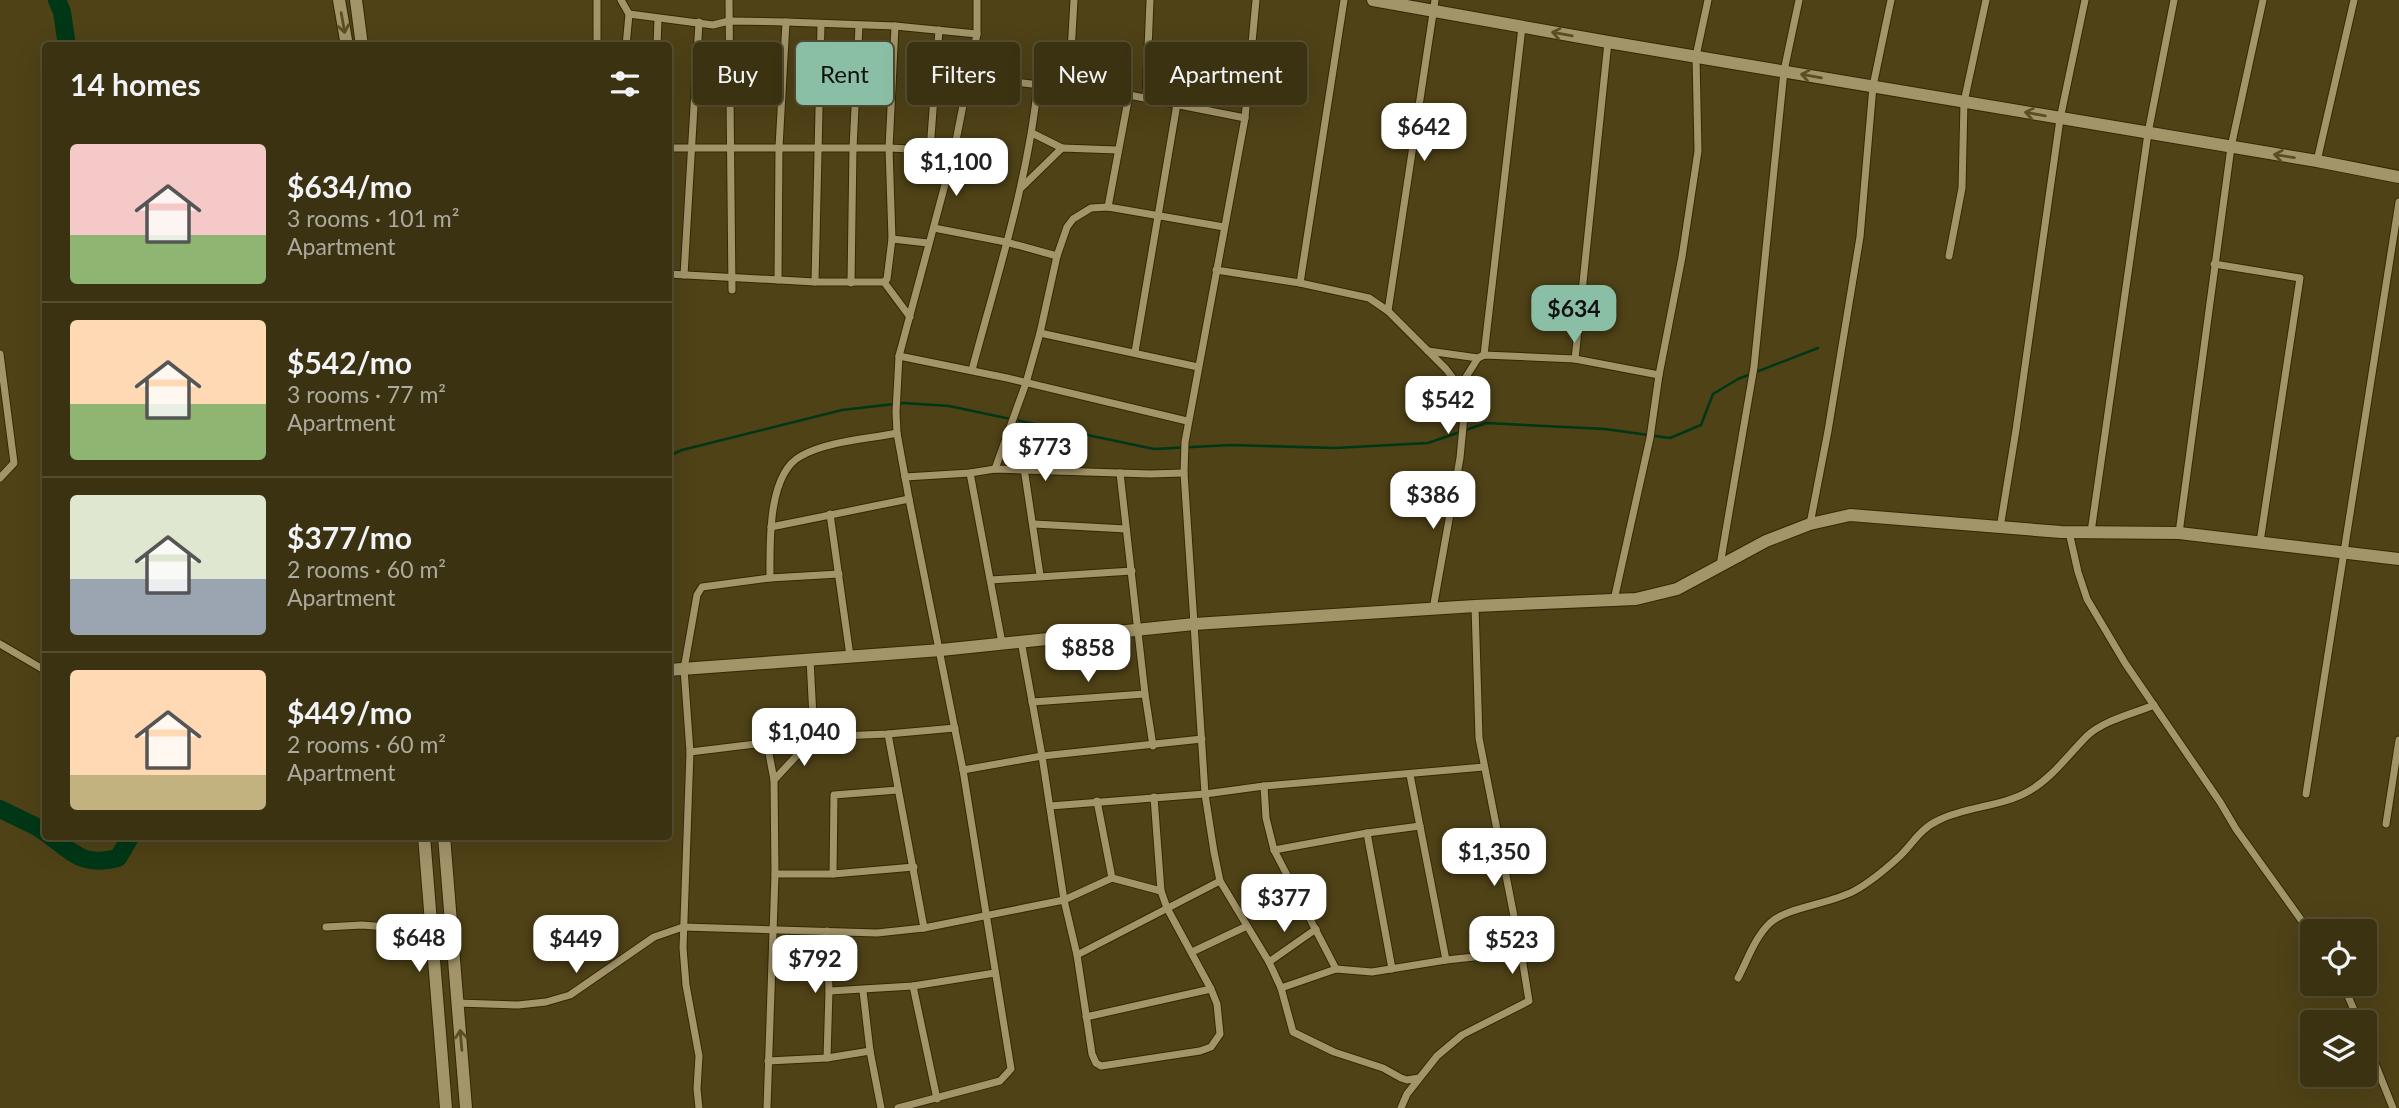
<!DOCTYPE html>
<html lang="en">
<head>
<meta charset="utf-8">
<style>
  :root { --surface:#3b3211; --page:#423a1a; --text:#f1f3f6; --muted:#acaa9f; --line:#544d31; --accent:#8abfa5 }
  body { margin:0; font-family:Lato,sans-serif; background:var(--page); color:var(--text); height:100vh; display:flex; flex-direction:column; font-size:26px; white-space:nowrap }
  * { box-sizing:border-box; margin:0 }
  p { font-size:23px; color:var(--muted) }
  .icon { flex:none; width:38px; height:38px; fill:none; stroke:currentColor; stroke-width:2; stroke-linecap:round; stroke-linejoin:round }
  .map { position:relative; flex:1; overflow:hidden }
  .panel { position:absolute; left:42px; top:42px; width:630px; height:798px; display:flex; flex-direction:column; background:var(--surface); border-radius:7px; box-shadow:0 7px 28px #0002,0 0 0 2px var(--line) }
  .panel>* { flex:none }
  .guide { position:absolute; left:693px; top:42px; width:665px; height:63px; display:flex; gap:14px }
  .buttons { position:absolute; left:2300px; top:919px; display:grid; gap:14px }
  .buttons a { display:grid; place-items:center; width:77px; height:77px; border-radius:7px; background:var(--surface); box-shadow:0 7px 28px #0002,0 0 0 2px var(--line); font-size:35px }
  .price { position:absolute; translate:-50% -60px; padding:0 16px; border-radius:14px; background:#fff; color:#222; font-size:23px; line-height:46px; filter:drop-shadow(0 2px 4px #0008) }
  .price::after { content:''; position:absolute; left:50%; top:42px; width:21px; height:16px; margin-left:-10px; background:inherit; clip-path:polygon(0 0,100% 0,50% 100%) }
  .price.selected { background:var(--accent); color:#111 }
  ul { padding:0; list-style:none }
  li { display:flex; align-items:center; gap:21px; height:175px; padding:0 28px }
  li+li { border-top:2px solid var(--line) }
  li span { display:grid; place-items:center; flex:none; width:196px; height:140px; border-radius:7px; color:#555 }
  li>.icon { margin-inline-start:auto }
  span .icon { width:84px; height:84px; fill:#fffc; stroke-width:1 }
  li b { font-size:30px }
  h2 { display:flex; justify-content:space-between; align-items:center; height:84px; padding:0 28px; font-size:30px }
  .pill { padding:0 24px; border-radius:7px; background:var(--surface); box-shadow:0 7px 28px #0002,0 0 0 2px var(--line); font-size:24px; line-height:63px }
  .pill.selected { background:var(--accent); color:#111 }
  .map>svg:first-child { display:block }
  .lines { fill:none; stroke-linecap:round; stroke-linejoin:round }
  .stream { stroke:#003717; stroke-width:2.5 }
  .river { stroke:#003717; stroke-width:18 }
  .minor-casing { stroke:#332908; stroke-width:9 }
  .tertiary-casing { stroke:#332908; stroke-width:14 }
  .minor { stroke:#a39569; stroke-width:7 }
  .tertiary { stroke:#a39569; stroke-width:12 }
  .oneway { stroke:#5c4e23 }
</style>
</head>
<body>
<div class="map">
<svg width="2399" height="1108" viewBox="0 0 2399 1108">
  <rect width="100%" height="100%" fill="#4f4217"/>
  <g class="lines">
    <!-- stream -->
    <polyline class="stream" points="668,456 682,450 842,410 903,403 949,406 1154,449 1231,445 1335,448 1428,443 1486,423 1605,429 1670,438 1701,425 1713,394 1738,379 1818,348"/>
    <!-- river -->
    <g class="river">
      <polyline points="57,0 62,12 67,46"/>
      <polyline points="0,809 37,827 46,833"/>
      <path d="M50,836C77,856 84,866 118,858L131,836"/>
    </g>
    <defs>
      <g id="minor">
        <polyline points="621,0 629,14 626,46"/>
        <polyline points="729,0 732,290"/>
        <polyline points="1256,0 1245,118 1185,442 1184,473 1194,624 1205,794 1214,852 1220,881 1269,962 1281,988 1293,1032 1334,1052 1383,1068 1401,1078 1407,1080 1419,1078"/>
        <polyline points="629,14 713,25 729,21 786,22 895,26 977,34"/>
        <polyline points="597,46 597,0"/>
        <polyline points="657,46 658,19"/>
        <polyline points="970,77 1129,95 1245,118"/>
        <polyline points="1069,87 1074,0"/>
        <polyline points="1146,98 1150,0"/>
        <polyline points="1032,133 1062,148"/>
        <polyline points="668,148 889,148 954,151"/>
        <polyline points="930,150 939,30"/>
        <polyline points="2317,161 2354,0"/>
        <polyline points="1022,187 1062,148 1117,150"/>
        <polyline points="1108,207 1129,95"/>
        <polyline points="934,228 1006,242 1057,256"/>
        <polyline points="892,239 928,243"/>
        <polyline points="1949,256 1962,188 1964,102 1986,0"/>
        <polyline points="2214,264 2300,278 2260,542"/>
        <polyline points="1216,270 1300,283 1369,298 1388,311 1446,369 1462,390"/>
        <polyline points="668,274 815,282 884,282 887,279 892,239 889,148 895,26"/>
        <polyline points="684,275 699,22"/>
        <polyline points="778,280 779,147 786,22"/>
        <polyline points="815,282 821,24"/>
        <polyline points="884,282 910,317"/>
        <polyline points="851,283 853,148 859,25"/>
        <polyline points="1300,283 1344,0"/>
        <polyline points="1388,311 1435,0"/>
        <polyline points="1040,333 1198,367"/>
        <polyline points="1428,351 1478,358"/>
        <polyline points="1135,352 1177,104"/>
        <polyline points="0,354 14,463 0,478"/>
        <polyline points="1484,355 1522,27"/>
        <polyline points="899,356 1007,378 1187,421"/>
        <polyline points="1575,359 1608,42"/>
        <path d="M972,370C997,276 1028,181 1038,83"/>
        <polyline points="1024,468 1040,575"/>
        <polyline points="995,469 1026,383 1040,333 1057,256 1067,227 1073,219 1091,208 1108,207 1224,227"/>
        <polyline points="970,473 1002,643"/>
        <polyline points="1120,473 1145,694 1153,746"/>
        <polyline points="905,477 970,473 995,469 1150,474 1184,473"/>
        <polyline points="830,514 850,656"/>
        <polyline points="1034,524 1126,529"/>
        <polyline points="1810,524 1828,431 1860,237 1873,86 1891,0"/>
        <polyline points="771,527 909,499"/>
        <polyline points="2000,528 2016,430 2060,119 2085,0"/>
        <polyline points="2069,532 2078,572 2087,599 2125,663 2220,802 2236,829 2312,935"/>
        <polyline points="2091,532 2148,133 2174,0"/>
        <polyline points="2179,533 2231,147 2263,0"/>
        <polyline points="1720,565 1754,367 1784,71 1799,0"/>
        <path d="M770,578C770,545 767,474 801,456C827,441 869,439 897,433"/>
        <polyline points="991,580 1132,571"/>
        <polyline points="1614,600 1650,438 1659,375 1682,257 1698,151 1696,56 1708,0"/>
        <polyline points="1433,609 1460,458 1464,416 1462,390 1466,377 1478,358 1484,355 1575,359 1659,375"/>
        <polyline points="1021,641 1042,756 1064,900 1077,955 1092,1054 1096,1063 1101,1066 1200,1051 1211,1047 1220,1034 1217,1004 1211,989 1167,908 1161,891 1154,797"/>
        <polyline points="0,644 46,671"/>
        <polyline points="1032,702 1145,694"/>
        <polyline points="888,734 924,928"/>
        <polyline points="767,743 774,780 775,874 767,1108"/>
        <polyline points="690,752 814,737 888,734 955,728"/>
        <polyline points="963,770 1042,756 1202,739"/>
        <polyline points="1410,775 1446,960"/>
        <polyline points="774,780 814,737 810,659"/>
        <polyline points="1264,786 1266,818 1274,850 1336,969"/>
        <polyline points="2306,794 2399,202"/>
        <polyline points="1097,801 1112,878"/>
        <polyline points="1050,806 1205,794 1264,786 1484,767"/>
        <polyline points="2386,824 2399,740"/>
        <polyline points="1367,833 1392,969"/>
        <polyline points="1274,850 1367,833 1420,826"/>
        <polyline points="775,874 833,874 914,867"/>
        <polyline points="833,874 834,795 898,790"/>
        <polyline points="326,927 362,925 411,929 431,920"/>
        <polyline points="827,931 829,991 827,1058"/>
        <polyline points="1192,952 1247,926"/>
        <polyline points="1077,955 1220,881"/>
        <polyline points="1269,962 1316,929"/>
        <path d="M1738,978C1747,961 1755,937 1770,923C1787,907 1830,904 1854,891C1869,883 1887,868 1900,856C1913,843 1921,828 1939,820C1967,806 2002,807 2029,791C2053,777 2068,755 2087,736C2104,720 2133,714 2154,705"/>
        <polyline points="2343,984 2359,1022"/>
        <polyline points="913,986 937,1099"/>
        <polyline points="1281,988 1336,969 1372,972 1446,960 1521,952 1479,738 1475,606"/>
        <polyline points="829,991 913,986 995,973"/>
        <polyline points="457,1003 518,1005 546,1002 570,995 654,937 683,927 877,933 924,928 1064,900 1112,878 1161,891"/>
        <polyline points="1086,1017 1211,989"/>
        <polyline points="2364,1036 2393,1108"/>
        <polyline points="870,1051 881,1108"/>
        <polyline points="768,1061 827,1058 870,1051 863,991"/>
        <polyline points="699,1108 697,1089 699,1056 686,985 683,948 690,752 684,669 697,595 702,587 770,578 839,574"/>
        <polyline points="898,1108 1000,1081 1011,1069 963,770 909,499 897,433 896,412 899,356 954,151 977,34 977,0"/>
        <polyline points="1401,1108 1407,1094 1437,1056 1462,1035 1529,1001 1521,952"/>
      </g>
      <g id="tertiary">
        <polyline points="339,0 347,46"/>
        <polyline points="356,0 362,46"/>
        <polyline points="1373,0 1608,42 2317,161 2399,177"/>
        <polyline points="668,670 941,650 1194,624 1475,606 1636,599 1677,589 1766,541 1810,524 1850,515 2061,532 2179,533 2399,559"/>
        <polyline points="424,836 446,1108"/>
        <polyline points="444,836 466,1108"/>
      </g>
    </defs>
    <!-- minor casing -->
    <use href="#minor" class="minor-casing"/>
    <!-- tertiary casing -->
    <use href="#tertiary" class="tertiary-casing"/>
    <!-- minor -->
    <use href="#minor" class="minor"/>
    <!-- tertiary -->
    <use href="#tertiary" class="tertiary"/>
  </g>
  <!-- one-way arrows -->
  <defs><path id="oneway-shaft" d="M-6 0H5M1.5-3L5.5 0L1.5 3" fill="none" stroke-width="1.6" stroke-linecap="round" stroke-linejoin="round" transform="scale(1.75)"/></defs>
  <g class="oneway">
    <use href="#oneway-shaft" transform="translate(343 23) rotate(80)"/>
    <use href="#oneway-shaft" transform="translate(1562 34) rotate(-170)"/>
    <use href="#oneway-shaft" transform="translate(1811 76) rotate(-170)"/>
    <use href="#oneway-shaft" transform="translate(2035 114) rotate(-170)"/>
    <use href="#oneway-shaft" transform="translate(2284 156) rotate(-171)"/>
    <use href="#oneway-shaft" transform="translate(461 1040) rotate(-95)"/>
  </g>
</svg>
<div class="buttons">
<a><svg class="icon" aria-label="locate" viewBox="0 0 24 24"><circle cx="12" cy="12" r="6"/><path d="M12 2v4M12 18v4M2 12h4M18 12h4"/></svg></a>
<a><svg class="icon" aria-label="layers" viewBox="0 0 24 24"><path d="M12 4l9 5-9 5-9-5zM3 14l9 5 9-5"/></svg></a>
</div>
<b class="price" style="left:1424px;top:163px">$642</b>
<b class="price" style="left:956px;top:198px">$1,100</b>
<b class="price selected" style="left:1574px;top:345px">$634</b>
<b class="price" style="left:1448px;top:436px">$542</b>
<b class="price" style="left:1045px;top:483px">$773</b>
<b class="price" style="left:1433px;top:531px">$386</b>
<b class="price" style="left:1088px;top:684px">$858</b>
<b class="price" style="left:804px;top:768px">$1,040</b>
<b class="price" style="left:1494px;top:888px">$1,350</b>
<b class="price" style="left:1284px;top:934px">$377</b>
<b class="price" style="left:419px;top:974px">$648</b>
<b class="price" style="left:576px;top:975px">$449</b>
<b class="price" style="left:1512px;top:976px">$523</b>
<b class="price" style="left:815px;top:995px">$792</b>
<div class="guide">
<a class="pill">Buy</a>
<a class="pill selected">Rent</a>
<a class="pill">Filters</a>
<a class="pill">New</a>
<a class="pill">Apartment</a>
</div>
<section class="panel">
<h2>14 homes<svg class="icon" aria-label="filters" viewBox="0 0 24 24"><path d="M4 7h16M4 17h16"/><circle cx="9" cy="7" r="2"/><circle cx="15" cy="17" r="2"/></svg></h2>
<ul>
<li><span style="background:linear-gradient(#f6c9c9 65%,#8fb573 0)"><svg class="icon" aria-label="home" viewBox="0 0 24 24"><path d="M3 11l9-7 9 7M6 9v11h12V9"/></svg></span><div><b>$634/mo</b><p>3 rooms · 101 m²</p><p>Apartment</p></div></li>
<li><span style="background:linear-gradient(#ffd9b3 60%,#8fb573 0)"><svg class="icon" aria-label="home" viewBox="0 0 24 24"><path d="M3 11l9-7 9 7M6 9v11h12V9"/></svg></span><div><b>$542/mo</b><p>3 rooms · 77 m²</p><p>Apartment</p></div></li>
<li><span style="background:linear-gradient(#dfe7d0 60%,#9aa5b1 0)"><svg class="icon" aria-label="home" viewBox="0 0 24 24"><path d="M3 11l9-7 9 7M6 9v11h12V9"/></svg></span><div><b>$377/mo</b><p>2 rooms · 60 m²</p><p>Apartment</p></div></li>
<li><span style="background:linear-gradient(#ffd9b3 75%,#c2b280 0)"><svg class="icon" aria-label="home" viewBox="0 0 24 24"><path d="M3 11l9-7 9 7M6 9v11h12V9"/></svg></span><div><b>$449/mo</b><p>2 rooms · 60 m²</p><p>Apartment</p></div></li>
</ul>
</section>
</div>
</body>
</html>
